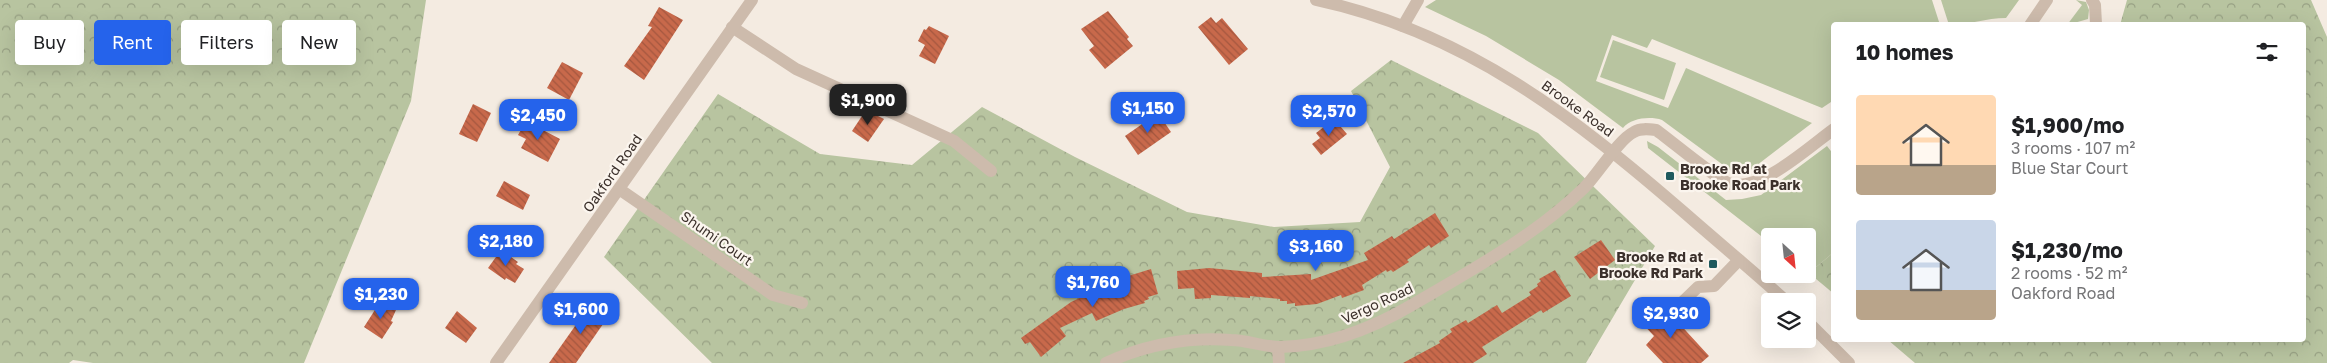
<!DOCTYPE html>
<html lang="en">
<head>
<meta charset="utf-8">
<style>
  :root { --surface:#fff; --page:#f2f2f2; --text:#202124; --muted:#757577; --accent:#2563eb }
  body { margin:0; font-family:"Golos Text",sans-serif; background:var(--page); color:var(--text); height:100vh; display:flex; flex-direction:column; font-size:19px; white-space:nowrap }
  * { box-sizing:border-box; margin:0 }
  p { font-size:16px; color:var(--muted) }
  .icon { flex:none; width:28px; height:28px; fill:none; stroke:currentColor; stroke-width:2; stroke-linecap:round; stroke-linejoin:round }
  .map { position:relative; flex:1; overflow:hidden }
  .side { position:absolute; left:1831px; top:22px; width:475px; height:320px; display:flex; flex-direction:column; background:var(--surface); border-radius:5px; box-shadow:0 5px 20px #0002 }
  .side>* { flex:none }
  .top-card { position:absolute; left:15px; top:20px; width:475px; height:45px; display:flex; gap:10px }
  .needle { width:32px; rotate:153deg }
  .buttons { position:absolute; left:1761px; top:228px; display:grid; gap:10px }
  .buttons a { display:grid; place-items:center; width:55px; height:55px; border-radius:5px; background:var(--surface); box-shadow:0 5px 20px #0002; font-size:25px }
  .price { position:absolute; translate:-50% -42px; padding:0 11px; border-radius:10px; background:var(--accent); color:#fff; font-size:16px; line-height:32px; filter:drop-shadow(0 1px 2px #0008) }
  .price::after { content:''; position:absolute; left:50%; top:30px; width:15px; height:11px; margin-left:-8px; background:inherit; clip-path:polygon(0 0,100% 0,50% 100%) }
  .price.current { background:#222; color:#fff }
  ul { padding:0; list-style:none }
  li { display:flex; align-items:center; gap:15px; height:125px; padding:0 25px }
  li span { display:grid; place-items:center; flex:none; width:140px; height:100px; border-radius:5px; color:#555 }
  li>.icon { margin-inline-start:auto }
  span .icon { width:60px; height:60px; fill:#fffc; stroke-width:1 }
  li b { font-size:21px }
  h2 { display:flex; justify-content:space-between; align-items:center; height:60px; padding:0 25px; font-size:21px }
  .pill { padding:0 18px; border-radius:5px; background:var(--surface); box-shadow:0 5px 20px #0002; font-size:18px; line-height:45px }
  .pill.current { background:var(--accent); color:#fff }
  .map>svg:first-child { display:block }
  .grass { fill:#b8c4a0 }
  .forest { fill:url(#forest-crowns) }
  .building { fill:url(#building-back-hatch) }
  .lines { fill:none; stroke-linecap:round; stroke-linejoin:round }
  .minor { stroke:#cdbbac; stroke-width:12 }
  .poi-dot { fill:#1f5a5e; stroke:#fbf5ee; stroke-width:2 }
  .labels { text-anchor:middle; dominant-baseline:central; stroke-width:4.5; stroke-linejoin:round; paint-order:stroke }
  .street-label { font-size:14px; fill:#3b302b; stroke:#fbf5ee }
  .poi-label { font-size:14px; font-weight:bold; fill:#3b302b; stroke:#fbf5ee; text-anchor:start }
</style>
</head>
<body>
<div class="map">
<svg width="2327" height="363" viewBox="0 0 2327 363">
  <defs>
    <pattern id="forest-crowns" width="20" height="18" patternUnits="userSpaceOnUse" patternTransform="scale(1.25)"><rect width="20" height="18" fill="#b8c4a0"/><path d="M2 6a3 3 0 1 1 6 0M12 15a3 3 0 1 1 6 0" fill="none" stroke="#97a083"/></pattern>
    <pattern id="building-back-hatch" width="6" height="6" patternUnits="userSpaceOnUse" patternTransform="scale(1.25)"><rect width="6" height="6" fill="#c8694b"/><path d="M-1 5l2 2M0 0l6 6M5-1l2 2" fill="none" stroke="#a4573f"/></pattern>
  </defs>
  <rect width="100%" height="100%" fill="#f4ebe1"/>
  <!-- grass -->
  <g class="grass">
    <path d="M1436,0H1932L1940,25H1834V100L1822,108L1652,39L1647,48L1612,35L1596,81L1668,108L1686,68L1812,123L1748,172L1734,173L1662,120C1650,116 1631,118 1623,128L1559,80L1486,36L1425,7Z"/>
    <path d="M1941,0H2019L2006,18C1986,18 1969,25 1949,25Z"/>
    <polygon points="2076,0 2086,2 2089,10 2088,19 2067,25 2082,5"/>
    <polygon points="1613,40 1676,63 1664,100 1600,77"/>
    <polygon points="1647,141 1658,147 1726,200 1742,199 1761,195 1827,146 1834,155 1834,252 1809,273 1808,236 1770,236 1770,243 1648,148"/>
  </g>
  <!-- forest -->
  <g class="forest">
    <polygon points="0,0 426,0 411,101 304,363 93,363 73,360 69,363 0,363"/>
    <polygon points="2127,0 2311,0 2327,37 2327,363 1915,363 1888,340 2304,340 2304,25 2120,25"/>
    <polygon points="1391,60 1538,133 1655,246 1586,363 712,363 604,257 718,94 820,154 912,165 982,107 1075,157 1187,212 1274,227 1360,222 1390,167 1351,91"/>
    <polygon points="1834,252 1834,294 1809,273"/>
  </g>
  <!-- building -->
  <g class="building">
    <polygon points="659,7 683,20 644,80 624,66 652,27 648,26"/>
    <polygon points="1108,11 1129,37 1127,39 1133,46 1105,69 1089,50 1094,46 1081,29"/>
    <polygon points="1211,17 1216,23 1222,18 1248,49 1229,65 1198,27"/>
    <polygon points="929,26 949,36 935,64 919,56 925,45 918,41 924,29 926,30"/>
    <polygon points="562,62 583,73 569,100 547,88"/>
    <polygon points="473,104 491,113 477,142 459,134"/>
    <polygon points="866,110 884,119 868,142 852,131"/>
    <polygon points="1158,113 1171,132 1138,155 1125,136"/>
    <polygon points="1334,119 1347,134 1321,155 1312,144 1320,138 1316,133"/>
    <polygon points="526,121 560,139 548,162 521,148 526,139 518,135"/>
    <polygon points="504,181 530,195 523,210 496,196"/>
    <polygon points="1435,213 1449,236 1431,248 1429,245 1407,260 1409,262 1393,272 1391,270 1387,272 1386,270 1362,285 1364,290 1342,298 1341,295 1317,304 1295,306 1295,303 1287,304 1287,301 1280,301 1280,299 1250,296 1250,298 1211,295 1211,298 1195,299 1194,288 1178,289 1177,271 1209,268 1262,273 1262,277 1311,274 1311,280 1368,260 1364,253 1392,236 1394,239"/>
    <polygon points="1601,240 1615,260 1590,279 1574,257"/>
    <polygon points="501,250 518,262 516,264 524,269 515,283 506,278 505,280 488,268"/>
    <polygon points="1151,269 1158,294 1148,297 1149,299 1144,301 1145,303 1124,309 1096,321 1092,313 1060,328 1066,336 1041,357 1030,342 1025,344 1021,338 1071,302 1125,277"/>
    <polygon points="1555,270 1571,296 1543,313 1541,310 1482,347 1487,354 1473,363 1403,363 1440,343 1439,341 1452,332 1450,329 1466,320 1468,323 1497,305 1502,313 1531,295 1529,292 1538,286 1537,284 1541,281 1539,279"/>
    <polygon points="380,302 396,310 391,321 393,322 382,339 364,327"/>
    <polygon points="592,302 610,314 576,363 549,363"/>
    <polygon points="1656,303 1663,311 1665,320 1671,322 1676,320 1709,356 1701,363 1663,363 1646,345 1654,336 1638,319"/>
    <polygon points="457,311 477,328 466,343 445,328"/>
  </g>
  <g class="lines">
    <!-- minor -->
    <g class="minor">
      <path d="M1316,0C1465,32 1574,117 1686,214C1719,243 1753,271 1786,301"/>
      <polyline points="2092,0 2095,5 2096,24 2095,25"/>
      <polyline points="2030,25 2047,0"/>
      <polyline points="1403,26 1418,0"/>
      <polyline points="732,27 796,69 954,141 991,171"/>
      <polyline points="619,189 773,295 802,303"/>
      <polyline points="1670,314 1698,287 1714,286 1739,260"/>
      <polyline points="1808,322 1849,363"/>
      <polyline points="1278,347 1279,363"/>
      <polyline points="496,363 752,0"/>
      <path d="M1106,363C1145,345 1189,337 1231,340C1247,340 1264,347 1280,347C1326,346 1373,328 1412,305C1470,271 1536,235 1584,188C1598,174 1618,140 1634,132C1640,128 1648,129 1656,130C1669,139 1720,182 1731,184C1761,192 1810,146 1834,129"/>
    </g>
  </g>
  <!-- markers -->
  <g class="poi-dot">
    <rect x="1665" y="171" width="10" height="10" rx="2.5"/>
    <rect x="1708" y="259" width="10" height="10" rx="2.5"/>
  </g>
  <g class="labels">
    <!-- street labels -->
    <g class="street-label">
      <text transform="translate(1578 108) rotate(36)">Brooke Road</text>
      <text transform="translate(612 173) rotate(-55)">Oakford Road</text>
      <text transform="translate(717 238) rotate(35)">Shumi Court</text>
      <text transform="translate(1377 303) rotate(-25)">Vergo Road</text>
    </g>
    <!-- poi labels -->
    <g class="poi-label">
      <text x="1680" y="168">Brooke Rd at<tspan x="1680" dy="16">Brooke Road Park</tspan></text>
      <text x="1703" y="256" text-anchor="end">Brooke Rd at<tspan x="1703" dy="16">Brooke Rd Park</tspan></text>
    </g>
  </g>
</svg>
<div class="buttons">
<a><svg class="needle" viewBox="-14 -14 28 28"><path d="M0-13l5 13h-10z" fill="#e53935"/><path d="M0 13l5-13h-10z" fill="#757577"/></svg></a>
<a><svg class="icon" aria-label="layers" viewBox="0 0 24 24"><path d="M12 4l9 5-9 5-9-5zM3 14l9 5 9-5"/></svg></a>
</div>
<b class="price current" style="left:868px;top:126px">$1,900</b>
<b class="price" style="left:1148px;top:134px">$1,150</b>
<b class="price" style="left:1329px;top:137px">$2,570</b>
<b class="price" style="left:538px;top:141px">$2,450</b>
<b class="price" style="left:506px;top:267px">$2,180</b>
<b class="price" style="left:1316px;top:272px">$3,160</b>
<b class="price" style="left:1093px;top:308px">$1,760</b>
<b class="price" style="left:381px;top:320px">$1,230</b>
<b class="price" style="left:581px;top:335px">$1,600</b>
<b class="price" style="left:1671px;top:339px">$2,930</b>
<div class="top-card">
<a class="pill">Buy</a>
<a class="pill current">Rent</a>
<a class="pill">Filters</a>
<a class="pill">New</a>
</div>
<section class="side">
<h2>10 homes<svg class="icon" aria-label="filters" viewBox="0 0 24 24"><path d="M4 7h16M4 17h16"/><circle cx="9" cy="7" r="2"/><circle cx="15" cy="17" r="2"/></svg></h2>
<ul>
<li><span style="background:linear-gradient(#ffd9b3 70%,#b9a48a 0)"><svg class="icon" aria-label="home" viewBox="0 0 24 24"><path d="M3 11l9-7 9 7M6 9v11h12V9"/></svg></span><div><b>$1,900/mo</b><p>3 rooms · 107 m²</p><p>Blue Star Court</p></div></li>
<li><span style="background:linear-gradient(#c9d6e8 70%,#b9a48a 0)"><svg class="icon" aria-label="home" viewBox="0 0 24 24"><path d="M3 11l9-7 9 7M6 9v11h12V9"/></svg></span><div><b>$1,230/mo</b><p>2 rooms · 52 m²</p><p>Oakford Road</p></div></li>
</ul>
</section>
</div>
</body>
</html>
